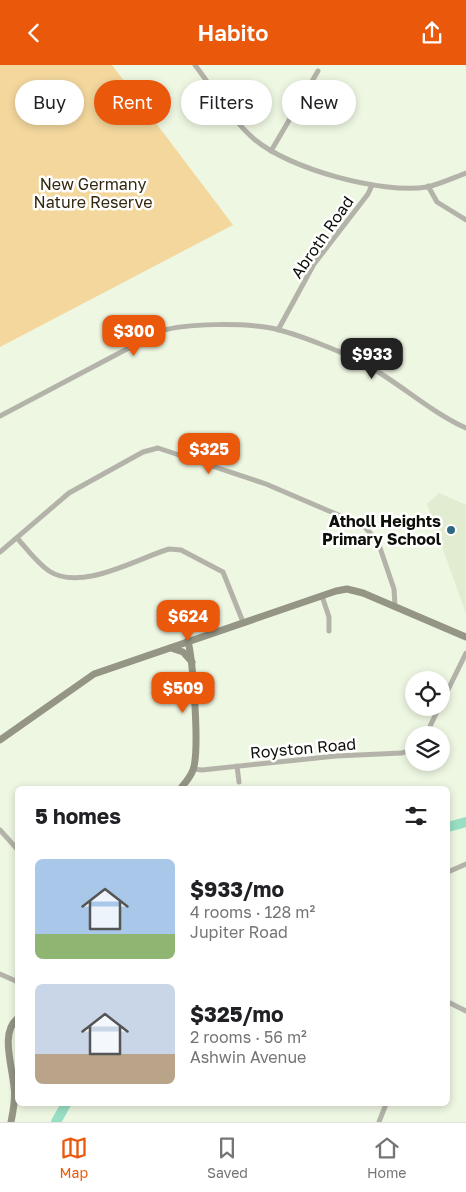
<!DOCTYPE html>
<html lang="en">
<head>
<meta charset="utf-8">
<style>
  :root { --surface:#fff; --page:#f6f6f6; --text:#202124; --muted:#757577; --line:#e0e0e0; --accent:#ea580c }
  body { margin:0; font-family:"Golos Text",sans-serif; background:var(--page); color:var(--text); height:100vh; display:flex; flex-direction:column; font-size:19px; white-space:nowrap }
  * { box-sizing:border-box; margin:0 }
  p { font-size:16px; color:var(--muted) }
  .icon { flex:none; width:28px; height:28px; fill:none; stroke:currentColor; stroke-width:2; stroke-linecap:round; stroke-linejoin:round }
  .map { position:relative; flex:1; overflow:hidden }
  .sheet { position:absolute; left:15px; top:721px; width:435px; height:320px; display:flex; flex-direction:column; background:var(--surface); border-radius:8px; box-shadow:0 2px 8px #0003 }
  .sheet>* { flex:none }
  .banner { position:absolute; left:15px; top:15px; width:436px; height:45px; display:flex; gap:10px }
  .buttons { position:absolute; left:405px; top:606px; display:grid; gap:10px }
  .buttons a { display:grid; place-items:center; width:45px; height:45px; border-radius:50%; background:var(--surface); box-shadow:0 2px 8px #0003; font-size:25px }
  .price { position:absolute; translate:-50% -42px; padding:0 11px; border-radius:10px; background:var(--accent); color:#fff; font-size:16px; line-height:32px; filter:drop-shadow(0 1px 2px #0008) }
  .price::after { content:''; position:absolute; left:50%; top:30px; width:15px; height:11px; margin-left:-8px; background:inherit; clip-path:polygon(0 0,100% 0,50% 100%) }
  .price.selected { background:#222; color:#fff }
  ul { padding:0; list-style:none }
  li { display:flex; align-items:center; gap:15px; height:125px; padding:0 20px }
  li span { display:grid; place-items:center; flex:none; width:140px; height:100px; border-radius:8px; color:#555 }
  li>.icon { margin-inline-start:auto }
  span .icon { width:60px; height:60px; fill:#fffc; stroke-width:1 }
  li b { font-size:21px }
  h2 { display:flex; justify-content:space-between; align-items:center; height:60px; padding:0 20px; font-size:21px }
  .chip { padding:0 18px; border-radius:22px; background:var(--surface); box-shadow:0 2px 8px #0003; font-size:18px; line-height:45px }
  .chip.selected { background:var(--accent); color:#fff }
  header { display:flex; justify-content:space-between; align-items:center; height:65px; padding:0 20px; background:var(--accent); color:#fff; font-size:22px; font-weight:600 }
  .tab-bar { display:flex; justify-content:space-around; align-items:center; height:70px; border-top:1px solid var(--line); background:var(--surface); font-size:14px; color:var(--muted) }
  .tab-bar a { display:grid; justify-items:center; gap:2px }
  .tab-bar .selected { color:var(--accent) }
  .map>svg:first-child { display:block }
  .built { fill:#e1ecd1 }
  .green { fill:#f3d79d }
  .lines { fill:none; stroke-linecap:round; stroke-linejoin:round }
  .river { stroke:#99dfc3; stroke-width:10 }
  .street { stroke:#b4b3aa; stroke-width:5 }
  .secondary { stroke:#959586; stroke-width:7 }
  .poi-dot { fill:#2d6780; stroke:#fff; stroke-width:2 }
  .labels { text-anchor:middle; dominant-baseline:central; stroke-width:5; stroke-linejoin:round; paint-order:stroke }
  .park-label { font-size:16px; fill:#34280e; stroke:#fff }
  .street-label { font-size:16px; fill:#0d1009; stroke:#fff }
  .poi-label { font-size:16px; font-weight:bold; fill:#0d1009; stroke:#fff; text-anchor:end }
</style>
</head>
<body>
<header><svg class="icon" aria-label="back" viewBox="0 0 24 24"><path d="M15 5l-7 7 7 7"/></svg>Habito<svg class="icon" aria-label="share" viewBox="0 0 24 24"><path d="M12 15V3M7 8l5-5 5 5M5 13v7h14v-7"/></svg></header>
<div class="map">
<svg width="466" height="1057" viewBox="0 0 466 1057">
  <rect width="100%" height="100%" fill="#eef7e2"/>
  <!-- built -->
  <polygon class="built" points="439,428 466,440 466,549 427,439"/>
  <!-- green -->
  <polygon class="green" points="0,0 112,0 233,160 0,282"/>
  <g class="lines">
    <!-- river -->
    <g class="river">
      <polyline points="448,762 466,757"/>
      <polyline points="56,1057 66,1039"/>
    </g>
    <!-- street -->
    <g class="street">
      <path d="M195,0C214,25 231,54 254,74C289,104 381,129 427,122C440,119 453,113 466,108"/>
      <polyline points="271,86 318,6"/>
      <polyline points="428,121 437,137 466,155"/>
      <polyline points="278,265 314,199 368,129 372,120"/>
      <path d="M0,351L161,266C186,258 244,258 271,263C295,268 349,289 370,302C403,321 431,347 466,363"/>
      <path d="M17,473C27,484 37,498 49,506C81,527 136,494 169,484L181,485L223,507L243,557"/>
      <polyline points="0,487 69,428 143,387 158,383 266,419 364,461 378,477 394,524 395,541"/>
      <polyline points="322,531 329,552 329,566"/>
      <polyline points="441,639 466,588"/>
      <polyline points="426,670 439,642"/>
      <polyline points="237,701 239,717"/>
      <polyline points="193,704 202,705 336,691 402,688 414,684"/>
      <polyline points="0,765 18,785"/>
      <polyline points="448,807 466,799"/>
      <polyline points="0,909 18,917"/>
      <polyline points="448,937 466,946"/>
      <polyline points="379,1057 386,1039"/>
    </g>
    <!-- secondary -->
    <g class="secondary">
      <polyline points="171,583 183,587 192,597"/>
      <polyline points="0,675 94,609 336,526 347,524 363,528 466,572"/>
      <path d="M180,724C185,718 190,713 193,705C200,686 193,597 188,576"/>
      <path d="M11,1057C13,1046 16,1034 14,1022C12,999 0,967 18,953"/>
    </g>
  </g>
  <!-- markers -->
  <circle class="poi-dot" cx="451" cy="465" r="5"/>
  <g class="labels">
    <!-- park labels -->
    <g class="park-label">
      <text x="93" y="119">New Germany<tspan x="93" dy="18">Nature Reserve</tspan></text>
    </g>
    <!-- street labels -->
    <g class="street-label">
      <text transform="translate(322 172) rotate(-55)">Abroth Road</text>
      <text transform="translate(303 683) rotate(-5)">Royston Road</text>
    </g>
    <!-- poi labels -->
    <g class="poi-label">
      <text x="441" y="456">Atholl Heights<tspan x="441" dy="18">Primary School</tspan></text>
    </g>
  </g>
</svg>
<div class="buttons">
<a><svg class="icon" aria-label="locate" viewBox="0 0 24 24"><circle cx="12" cy="12" r="6"/><path d="M12 2v4M12 18v4M2 12h4M18 12h4"/></svg></a>
<a><svg class="icon" aria-label="layers" viewBox="0 0 24 24"><path d="M12 4l9 5-9 5-9-5zM3 14l9 5 9-5"/></svg></a>
</div>
<b class="price" style="left:134px;top:292px">$300</b>
<b class="price selected" style="left:372px;top:315px">$933</b>
<b class="price" style="left:209px;top:410px">$325</b>
<b class="price" style="left:188px;top:577px">$624</b>
<b class="price" style="left:183px;top:649px">$509</b>
<div class="banner">
<a class="chip">Buy</a>
<a class="chip selected">Rent</a>
<a class="chip">Filters</a>
<a class="chip">New</a>
</div>
<section class="sheet">
<h2>5 homes<svg class="icon" aria-label="filters" viewBox="0 0 24 24"><path d="M4 7h16M4 17h16"/><circle cx="9" cy="7" r="2"/><circle cx="15" cy="17" r="2"/></svg></h2>
<ul>
<li><span style="background:linear-gradient(#a9c7e8 75%,#8fb573 0)"><svg class="icon" aria-label="home" viewBox="0 0 24 24"><path d="M3 11l9-7 9 7M6 9v11h12V9"/></svg></span><div><b>$933/mo</b><p>4 rooms · 128 m²</p><p>Jupiter Road</p></div></li>
<li><span style="background:linear-gradient(#c9d6e8 70%,#b9a48a 0)"><svg class="icon" aria-label="home" viewBox="0 0 24 24"><path d="M3 11l9-7 9 7M6 9v11h12V9"/></svg></span><div><b>$325/mo</b><p>2 rooms · 56 m²</p><p>Ashwin Avenue</p></div></li>
</ul>
</section>
</div>
<nav class="tab-bar">
<a class="selected"><svg class="icon" aria-label="map" viewBox="0 0 24 24"><path d="M3 6l6-2 6 2 6-2v14l-6 2-6-2-6 2zM9 4v14M15 6v14"/></svg>Map</a>
<a><svg class="icon" aria-label="saved" viewBox="0 0 24 24"><path d="M7 4h10v16l-5-4-5 4z"/></svg>Saved</a>
<a><svg class="icon" aria-label="home" viewBox="0 0 24 24"><path d="M3 11l9-7 9 7M6 9v11h12V9"/></svg>Home</a>
</nav>
</body>
</html>
